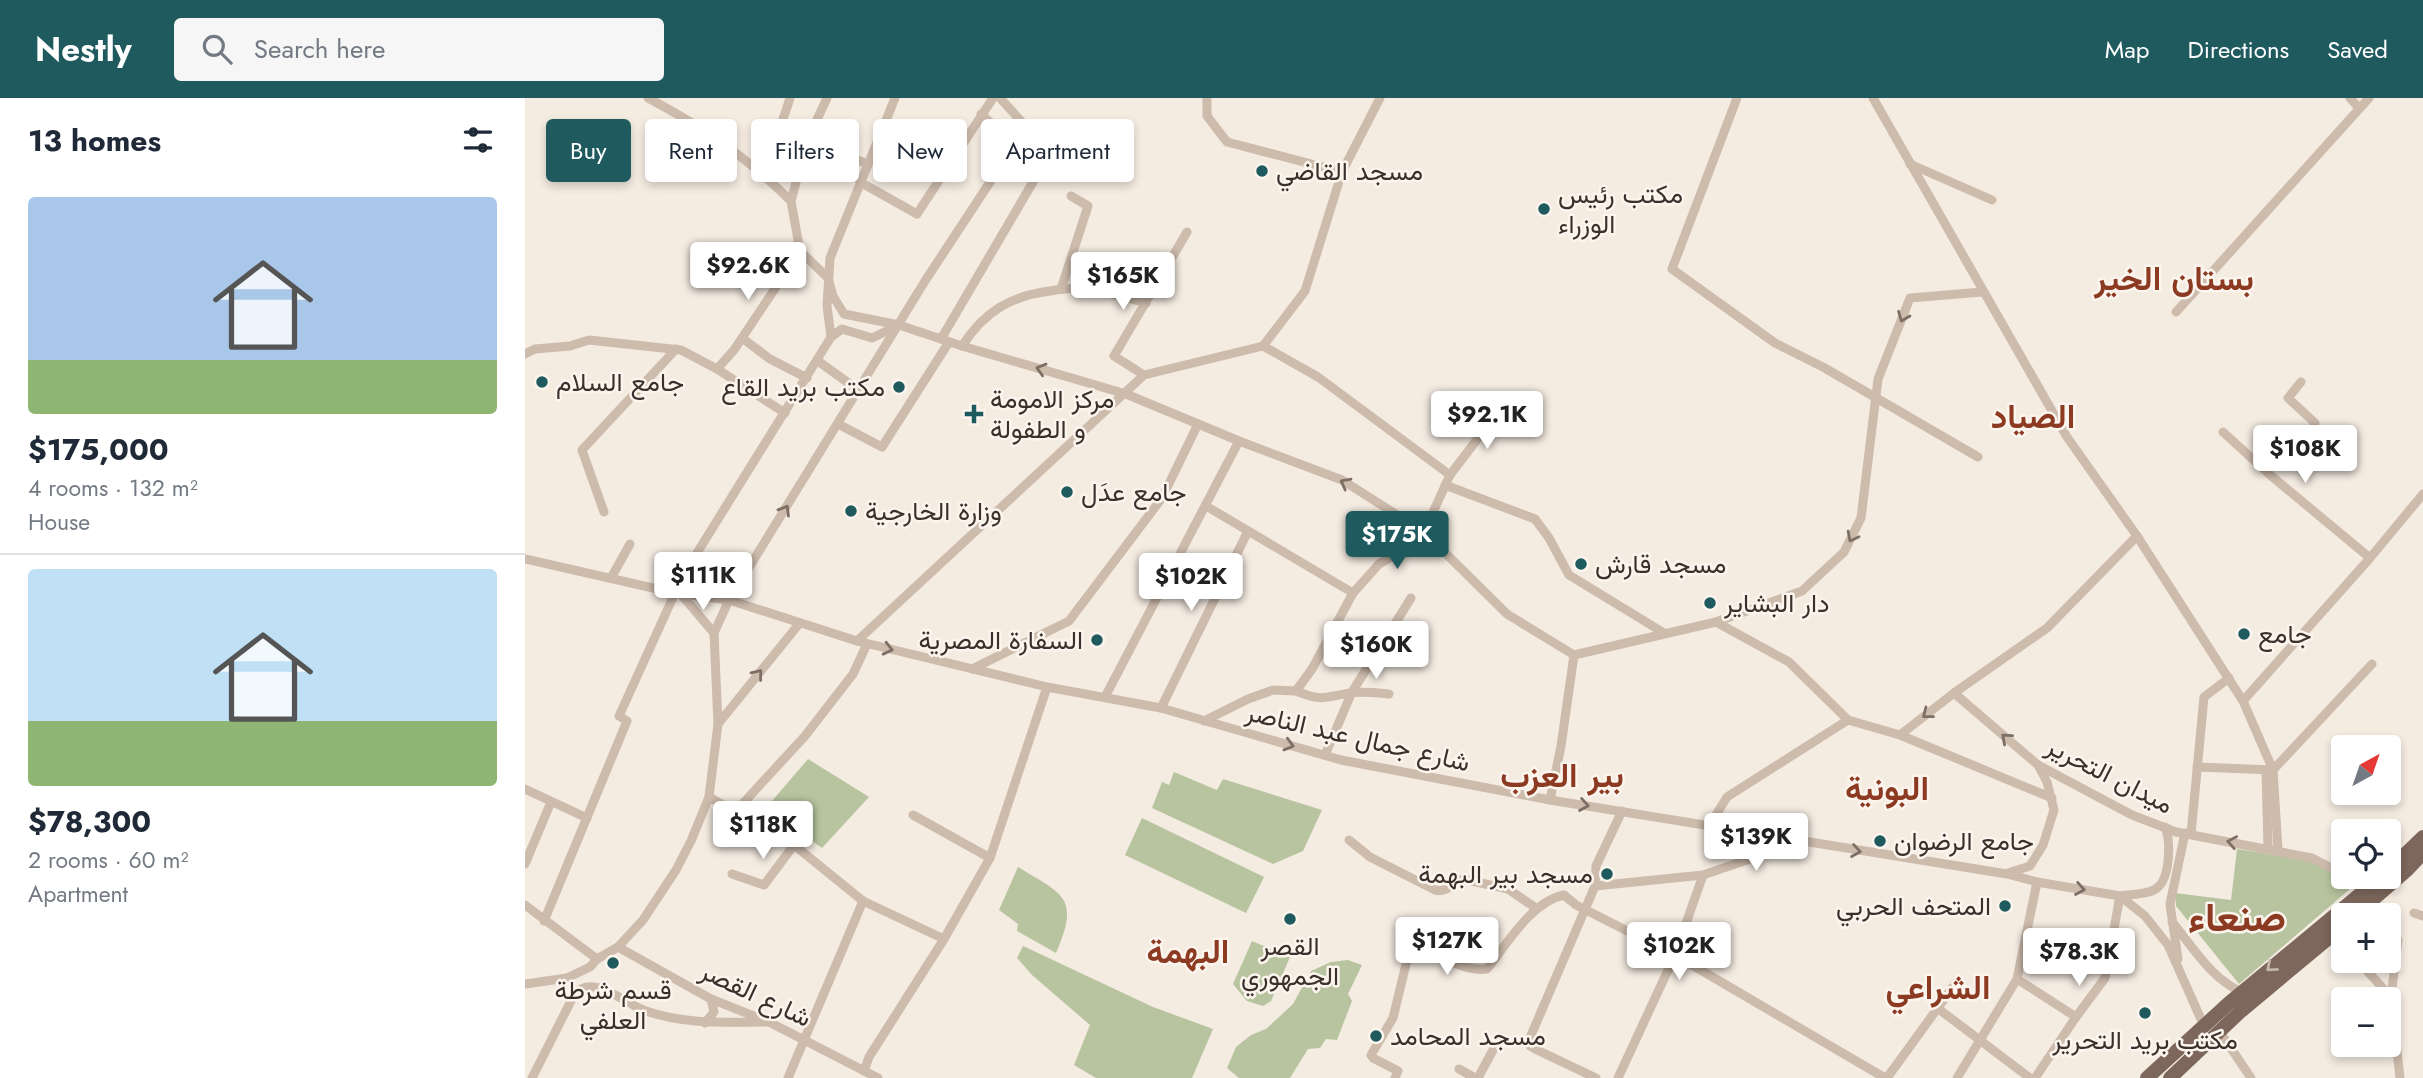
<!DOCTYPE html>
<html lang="en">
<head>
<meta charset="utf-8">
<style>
  :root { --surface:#fff; --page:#f6f6f7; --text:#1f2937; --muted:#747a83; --line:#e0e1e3; --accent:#1f5a5e }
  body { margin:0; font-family:Jost,Vazirmatn,sans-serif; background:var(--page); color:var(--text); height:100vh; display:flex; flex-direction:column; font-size:26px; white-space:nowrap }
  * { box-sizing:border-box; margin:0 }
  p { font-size:23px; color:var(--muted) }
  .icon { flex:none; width:38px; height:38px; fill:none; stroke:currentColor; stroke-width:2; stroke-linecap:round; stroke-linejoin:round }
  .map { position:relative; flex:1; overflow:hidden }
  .side { display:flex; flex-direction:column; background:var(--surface); width:525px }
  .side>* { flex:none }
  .guide { position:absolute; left:21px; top:21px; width:665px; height:63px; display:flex; gap:14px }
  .needle { width:46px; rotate:40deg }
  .tools { position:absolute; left:1806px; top:637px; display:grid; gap:14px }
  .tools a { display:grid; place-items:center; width:70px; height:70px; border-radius:7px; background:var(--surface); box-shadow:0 4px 10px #0003; font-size:35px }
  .price { position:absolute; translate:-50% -60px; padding:0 16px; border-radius:7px; background:#fff; color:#222; font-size:23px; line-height:46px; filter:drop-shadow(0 2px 4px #0008) }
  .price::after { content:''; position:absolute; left:50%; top:42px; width:21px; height:16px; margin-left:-10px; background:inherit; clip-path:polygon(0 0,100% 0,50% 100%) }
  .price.selected { background:var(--accent); color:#fff }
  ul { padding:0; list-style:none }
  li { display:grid; align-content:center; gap:14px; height:371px; padding:0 28px }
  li+li { border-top:2px solid var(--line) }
  li span { display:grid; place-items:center; height:217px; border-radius:7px; color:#555 }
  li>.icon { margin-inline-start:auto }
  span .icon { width:126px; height:126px; fill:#fffc; stroke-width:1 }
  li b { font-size:30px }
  h2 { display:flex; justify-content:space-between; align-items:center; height:84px; padding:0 28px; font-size:30px }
  .chip { padding:0 24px; border-radius:7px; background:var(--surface); box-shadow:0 4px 10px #0003; font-size:24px; line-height:63px }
  .chip.selected { background:var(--accent); color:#fff }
  header { display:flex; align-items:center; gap:42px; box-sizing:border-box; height:98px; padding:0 35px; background:var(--accent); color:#fff }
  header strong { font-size:33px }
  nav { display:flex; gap:38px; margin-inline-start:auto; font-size:24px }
  .search { width:490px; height:63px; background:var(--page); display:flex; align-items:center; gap:18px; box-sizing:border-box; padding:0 24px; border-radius:7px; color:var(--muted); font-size:26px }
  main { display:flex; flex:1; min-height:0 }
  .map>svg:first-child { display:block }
  .green { fill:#b8c4a0 }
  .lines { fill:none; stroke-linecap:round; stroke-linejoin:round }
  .street { stroke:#cdbbac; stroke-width:9 }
  .primary { stroke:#7d675c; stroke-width:14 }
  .oneway { stroke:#7d6f65 }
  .oneway2 { stroke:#c2b5ac }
  .poi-dot { fill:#1f5a5e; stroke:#fbf5ee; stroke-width:2.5 }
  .labels { text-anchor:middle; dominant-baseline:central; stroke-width:5; stroke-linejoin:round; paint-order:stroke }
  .poi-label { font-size:26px; fill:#3b302b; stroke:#fbf5ee; text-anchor:start }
  .street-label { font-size:26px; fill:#3b302b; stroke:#fbf5ee }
  .district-label { font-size:33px; font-weight:bold; fill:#8c3b22; stroke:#fbf5ee }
  .town-label { font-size:40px; font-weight:bold; fill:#8c3b22; stroke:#fbf5ee }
</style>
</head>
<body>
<header>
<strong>Nestly</strong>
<div class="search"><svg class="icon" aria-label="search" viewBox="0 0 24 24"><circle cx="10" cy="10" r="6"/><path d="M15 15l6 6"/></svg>Search here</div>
<nav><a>Map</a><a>Directions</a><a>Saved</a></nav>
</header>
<main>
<section class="side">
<h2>13 homes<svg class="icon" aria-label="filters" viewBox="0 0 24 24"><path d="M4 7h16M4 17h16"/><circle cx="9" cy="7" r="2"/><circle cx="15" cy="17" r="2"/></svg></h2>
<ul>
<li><span style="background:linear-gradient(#a9c7e8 75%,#8fb573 0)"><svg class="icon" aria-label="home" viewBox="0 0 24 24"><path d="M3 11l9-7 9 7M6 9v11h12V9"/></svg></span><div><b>$175,000</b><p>4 rooms · 132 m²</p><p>House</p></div></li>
<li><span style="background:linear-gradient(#bfe0f5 70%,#8fb573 0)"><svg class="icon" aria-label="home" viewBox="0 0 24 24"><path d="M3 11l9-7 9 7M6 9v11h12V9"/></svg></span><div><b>$78,300</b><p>2 rooms · 60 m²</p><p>Apartment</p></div></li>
</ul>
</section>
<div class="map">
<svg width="1898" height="980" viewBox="0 0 1898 980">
  <rect width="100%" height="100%" fill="#f4ebe1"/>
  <!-- green -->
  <g class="green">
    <polygon points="283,661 344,699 297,750 241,710"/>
    <polygon points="649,674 692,692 698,681 797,712 778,753 748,766 627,710 637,684 644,687"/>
    <polygon points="617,720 739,779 721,815 600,757"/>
    <polygon points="1712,751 1783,762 1808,773 1826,790 1714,886 1651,808 1650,795 1706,802"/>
    <path d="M493,769C539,797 555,799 531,855L492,833L493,826L474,812Z"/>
    <polygon points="727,843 765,859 746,903 738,908 722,903 708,886"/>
    <polygon points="498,848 628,909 688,931 667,980 571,980 549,967 565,927 507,877 492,860"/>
    <polygon points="823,862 837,867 823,896 827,903 812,942 801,941 795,950 783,951 765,980 714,980 702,970 711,949 726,937 741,931 768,906 786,873 806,864"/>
  </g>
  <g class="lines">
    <!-- street -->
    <g class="street">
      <path d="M123,0C180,30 220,58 266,103"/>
      <polyline points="302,0 282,43 266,103 275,153 303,180 308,198 319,216 374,227 437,248 601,296 714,343 817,382 899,434 982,516 1049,557 1191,524 1264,564 1323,622 1375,637 1527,700"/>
      <polyline points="682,0 682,18 702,44 817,74"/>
      <polyline points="1212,0 1147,171 1250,245 1298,269 1453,359"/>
      <polyline points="1348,0 1542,339 1612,438 1718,603 1748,672 1753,752"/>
      <polyline points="1825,0 1834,10"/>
      <polyline points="282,43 343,66"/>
      <polyline points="1385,66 1467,102"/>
      <path d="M232,70C249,48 257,26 265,0"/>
      <polyline points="335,84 392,116 468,0"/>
      <polyline points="536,191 563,108 546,98"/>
      <polyline points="1651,214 1844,0"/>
      <polyline points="306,239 302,208 305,160 370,0"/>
      <polyline points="217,240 245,261 282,280"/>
      <polyline points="416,241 525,55 475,0"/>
      <path d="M437,248C459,214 485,198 525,193C537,191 551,189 563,191C582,193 602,200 621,205"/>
      <polyline points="0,256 10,251 45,248 64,242 156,252 192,271 260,315"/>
      <polyline points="293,263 333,292"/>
      <polyline points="192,271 209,252 275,153"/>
      <polyline points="619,277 589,258 662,134"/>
      <polyline points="1776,284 1763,300 1790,325"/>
      <polyline points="313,326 357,349 424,244"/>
      <polyline points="1698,334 1744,376 1845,460"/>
      <polyline points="925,377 976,310"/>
      <polyline points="920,387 1010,421 1024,440 1044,477 1139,535"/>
      <polyline points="681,408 828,495"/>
      <polyline points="79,414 57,352 151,251"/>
      <polyline points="0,461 150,495 204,502 332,543 522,589 636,610 816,662 1025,702 1482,776 1512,784 1595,798 1620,818 1643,847 1679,928"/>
      <polyline points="86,480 105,446"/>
      <polyline points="156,496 167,463 306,239 317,231 347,240 372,228"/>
      <polyline points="156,496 189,535"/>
      <polyline points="1191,524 1277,493 1319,454 1336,420 1353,281 1385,200 1457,194"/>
      <polyline points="332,543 619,277 738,248 780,193 817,74 855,0"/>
      <polyline points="447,571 544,523 637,400 673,326"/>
      <path d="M771,593C798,604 799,599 825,595C837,593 851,595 864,596"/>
      <polyline points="1429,595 1513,667 1607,717 1651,734 1787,760 1818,776"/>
      <polyline points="580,599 714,343"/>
      <polyline points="1718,603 1845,460 1898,396"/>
      <polyline points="636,610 723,433"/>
      <polyline points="679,623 723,601 748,592 771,593 787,571 828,495 854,466 871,456 899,434 925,377 793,279 738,248"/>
      <polyline points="193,626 274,526"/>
      <polyline points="1375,637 1429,595 1522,530 1612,438"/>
      <polyline points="800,657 827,594 886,500"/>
      <polyline points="1672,669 1748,672 1847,566"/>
      <polyline points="1741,672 1743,750"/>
      <polyline points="0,691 62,720"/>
      <polyline points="184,699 269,747 338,803 419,841"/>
      <polyline points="1025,702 1036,648 1049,557"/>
      <polyline points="210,714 280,638 328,576 342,546"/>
      <polyline points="388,717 465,760"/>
      <polyline points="1184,728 1202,699 1323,622"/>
      <polyline points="1666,736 1679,599 1704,580"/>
      <path d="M824,742L845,759L910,792C924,795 926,784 938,781L983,791L1011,810"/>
      <polyline points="0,766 26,704"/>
      <polyline points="1483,775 1505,768 1518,747 1529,712 1522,684 1513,667"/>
      <polyline points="207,776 239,787 269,747"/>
      <polyline points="1821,779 1840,792"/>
      <polyline points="1070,788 1178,777 1272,745"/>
      <polyline points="0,807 72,861"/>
      <polyline points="1889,815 1898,818"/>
      <polyline points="19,823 102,623 94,618 150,495"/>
      <path d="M1647,824C1668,849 1686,881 1717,894"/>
      <polyline points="1808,836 1818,847"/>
      <polyline points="1873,842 1866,899 1875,980"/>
      <polyline points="93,849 186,901 244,924 353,980"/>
      <polyline points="1653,861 1645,806 1660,735"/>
      <polyline points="1833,863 1866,899"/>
      <polyline points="1492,881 1551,919"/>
      <polyline points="0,886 42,880 65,869 72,861 93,849 118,822 151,772 166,743 184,699 193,626 189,535 204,502 400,183 490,46 456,16"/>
      <polyline points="1411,909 1505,980"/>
      <polyline points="180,925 189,914 186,901"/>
      <polyline points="1695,934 1726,980"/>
      <polyline points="934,971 950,980"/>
      <polyline points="339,973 344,959 419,841 465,760 522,589"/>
      <path d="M7,980L49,897C68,874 99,906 121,913C161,927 203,924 244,924"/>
      <polyline points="263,980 338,803"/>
      <path d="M870,980L873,973L848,960L846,957L868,920L882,862L886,856C910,850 936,875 962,871C982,846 1007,803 1039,797L1051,807L1150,857L1360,980"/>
      <polyline points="953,980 975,939"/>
      <polyline points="1071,980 1010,951 1005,948 1004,942 1070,788 1071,768 1097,713"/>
      <polyline points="1093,980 1150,857 1178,777"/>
      <polyline points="1362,980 1433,882"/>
      <polyline points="1432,980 1492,881 1512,784"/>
      <path d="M1510,980L1551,919L1580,880L1595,798C1605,796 1626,797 1633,789C1645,779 1646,743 1640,729"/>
    </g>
    <!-- primary -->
    <g class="primary">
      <polyline points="1864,772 1898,739"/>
      <polyline points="1830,817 1882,772 1898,755"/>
      <polyline points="1622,980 1703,906 1856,779"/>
      <polyline points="1645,980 1716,913 1818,828"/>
    </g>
  </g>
  <!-- one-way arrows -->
  <defs><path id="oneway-chevron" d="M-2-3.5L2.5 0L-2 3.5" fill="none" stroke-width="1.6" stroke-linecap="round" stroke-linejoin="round" transform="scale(1.75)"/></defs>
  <g class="oneway">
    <use href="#oneway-chevron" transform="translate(1378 219) rotate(112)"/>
    <use href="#oneway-chevron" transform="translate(516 271) rotate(-164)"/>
    <use href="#oneway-chevron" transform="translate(820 385) rotate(-152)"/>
    <use href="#oneway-chevron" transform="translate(260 412) rotate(-59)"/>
    <use href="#oneway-chevron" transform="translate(1327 439) rotate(117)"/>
    <use href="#oneway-chevron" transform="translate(363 551) rotate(14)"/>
    <use href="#oneway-chevron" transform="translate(233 576) rotate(-51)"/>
    <use href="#oneway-chevron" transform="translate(1402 616) rotate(142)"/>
    <use href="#oneway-chevron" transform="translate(1481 640) rotate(-139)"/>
    <use href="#oneway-chevron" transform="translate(764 647) rotate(16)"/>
    <use href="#oneway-chevron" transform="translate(1059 707) rotate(9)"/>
    <use href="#oneway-chevron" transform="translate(1707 744) rotate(-169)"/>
    <use href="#oneway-chevron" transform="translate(1331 753) rotate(9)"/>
    <use href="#oneway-chevron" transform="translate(1555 791) rotate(10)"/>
  </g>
  <use class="oneway2" href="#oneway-chevron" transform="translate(1746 869) rotate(140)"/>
  <!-- markers -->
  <g class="poi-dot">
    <circle cx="737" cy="73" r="7"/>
    <circle cx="1019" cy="111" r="7"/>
    <circle cx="17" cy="284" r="7"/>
    <circle cx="374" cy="289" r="7"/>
    <path d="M445.5 305.5h7v7h7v7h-7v7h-7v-7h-7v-7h7z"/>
    <circle cx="542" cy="394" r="7"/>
    <circle cx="326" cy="413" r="7"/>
    <circle cx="1056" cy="466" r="7"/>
    <circle cx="1185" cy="505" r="7"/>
    <circle cx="1719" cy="536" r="7"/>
    <circle cx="572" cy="542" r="7"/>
    <circle cx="1355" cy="743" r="7"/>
    <circle cx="1082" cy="776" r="7"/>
    <circle cx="1480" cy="808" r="7"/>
    <circle cx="765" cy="821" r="7"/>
    <circle cx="88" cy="865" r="7"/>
    <circle cx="1620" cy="915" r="7"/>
    <circle cx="851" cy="938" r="7"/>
  </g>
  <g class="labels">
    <!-- poi labels -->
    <g class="poi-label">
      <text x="751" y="73">مسجد القاضي</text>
      <text x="1033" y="96">مكتب رئيس<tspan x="1033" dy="30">الوزراء</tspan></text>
      <text x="31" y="284">جامع السلام</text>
      <text x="360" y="289" text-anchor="end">مكتب بريد القاع</text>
      <text x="465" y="301">مركز الامومة<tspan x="465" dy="30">و الطفولة</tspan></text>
      <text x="556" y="394">جامع عدَل</text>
      <text x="340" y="413">وزارة الخارجية</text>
      <text x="1070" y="466">مسجد قارش</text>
      <text x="1199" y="505">دار البشاير</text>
      <text x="1733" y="536">جامع</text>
      <text x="558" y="542" text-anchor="end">السفارة المصرية</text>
      <text x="1369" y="743">جامع الرضوان</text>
      <text x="1068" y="776" text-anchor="end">مسجد بير البهمة</text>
      <text x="1466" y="808" text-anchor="end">المتحف الحربي</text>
      <text x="765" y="848" text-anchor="middle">القصر<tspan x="765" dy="30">الجمهوري</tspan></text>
      <text x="88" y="892" text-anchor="middle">قسم شرطة<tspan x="88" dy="30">العلفي</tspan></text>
      <text x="865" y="938">مسجد المحامد</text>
      <text x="1620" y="942" text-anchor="middle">مكتب بريد التحرير</text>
    </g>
    <!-- street labels -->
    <g class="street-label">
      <text transform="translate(833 639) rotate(13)">شارع جمال عبد الناصر</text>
      <text transform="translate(1585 677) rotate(27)">ميدان التحرير</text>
      <text transform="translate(231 896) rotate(25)">شارع القصر</text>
    </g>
    <!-- district labels -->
    <g class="district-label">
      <text x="1649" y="180">بستان الخير</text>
      <text x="1508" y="318">الصياد</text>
      <text x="1037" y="677">بير العزب</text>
      <text x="1362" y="690">البونية</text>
      <text x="663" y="853">البهمة</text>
      <text x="1413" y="889">الشراعي</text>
    </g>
    <!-- town labels -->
    <g class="town-label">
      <text x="1712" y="819">صنعاء</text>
    </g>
  </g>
</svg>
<div class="tools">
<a><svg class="needle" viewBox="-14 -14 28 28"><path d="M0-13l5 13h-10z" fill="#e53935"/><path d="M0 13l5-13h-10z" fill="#747a83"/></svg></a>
<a><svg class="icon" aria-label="locate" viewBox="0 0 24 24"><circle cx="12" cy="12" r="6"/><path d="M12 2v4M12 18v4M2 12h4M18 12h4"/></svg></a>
<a>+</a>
<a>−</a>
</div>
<b class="price" style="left:223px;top:204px">$92.6K</b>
<b class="price" style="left:598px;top:214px">$165K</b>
<b class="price" style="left:962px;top:353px">$92.1K</b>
<b class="price" style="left:1780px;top:387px">$108K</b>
<b class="price selected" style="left:872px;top:473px">$175K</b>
<b class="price" style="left:178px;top:514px">$111K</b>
<b class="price" style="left:666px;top:515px">$102K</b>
<b class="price" style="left:851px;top:583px">$160K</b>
<b class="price" style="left:238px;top:763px">$118K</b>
<b class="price" style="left:1231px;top:775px">$139K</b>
<b class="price" style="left:922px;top:879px">$127K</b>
<b class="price" style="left:1154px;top:884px">$102K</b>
<b class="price" style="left:1554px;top:890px">$78.3K</b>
<div class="guide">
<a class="chip selected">Buy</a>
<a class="chip">Rent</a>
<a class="chip">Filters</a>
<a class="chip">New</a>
<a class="chip">Apartment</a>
</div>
</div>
</main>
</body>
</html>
